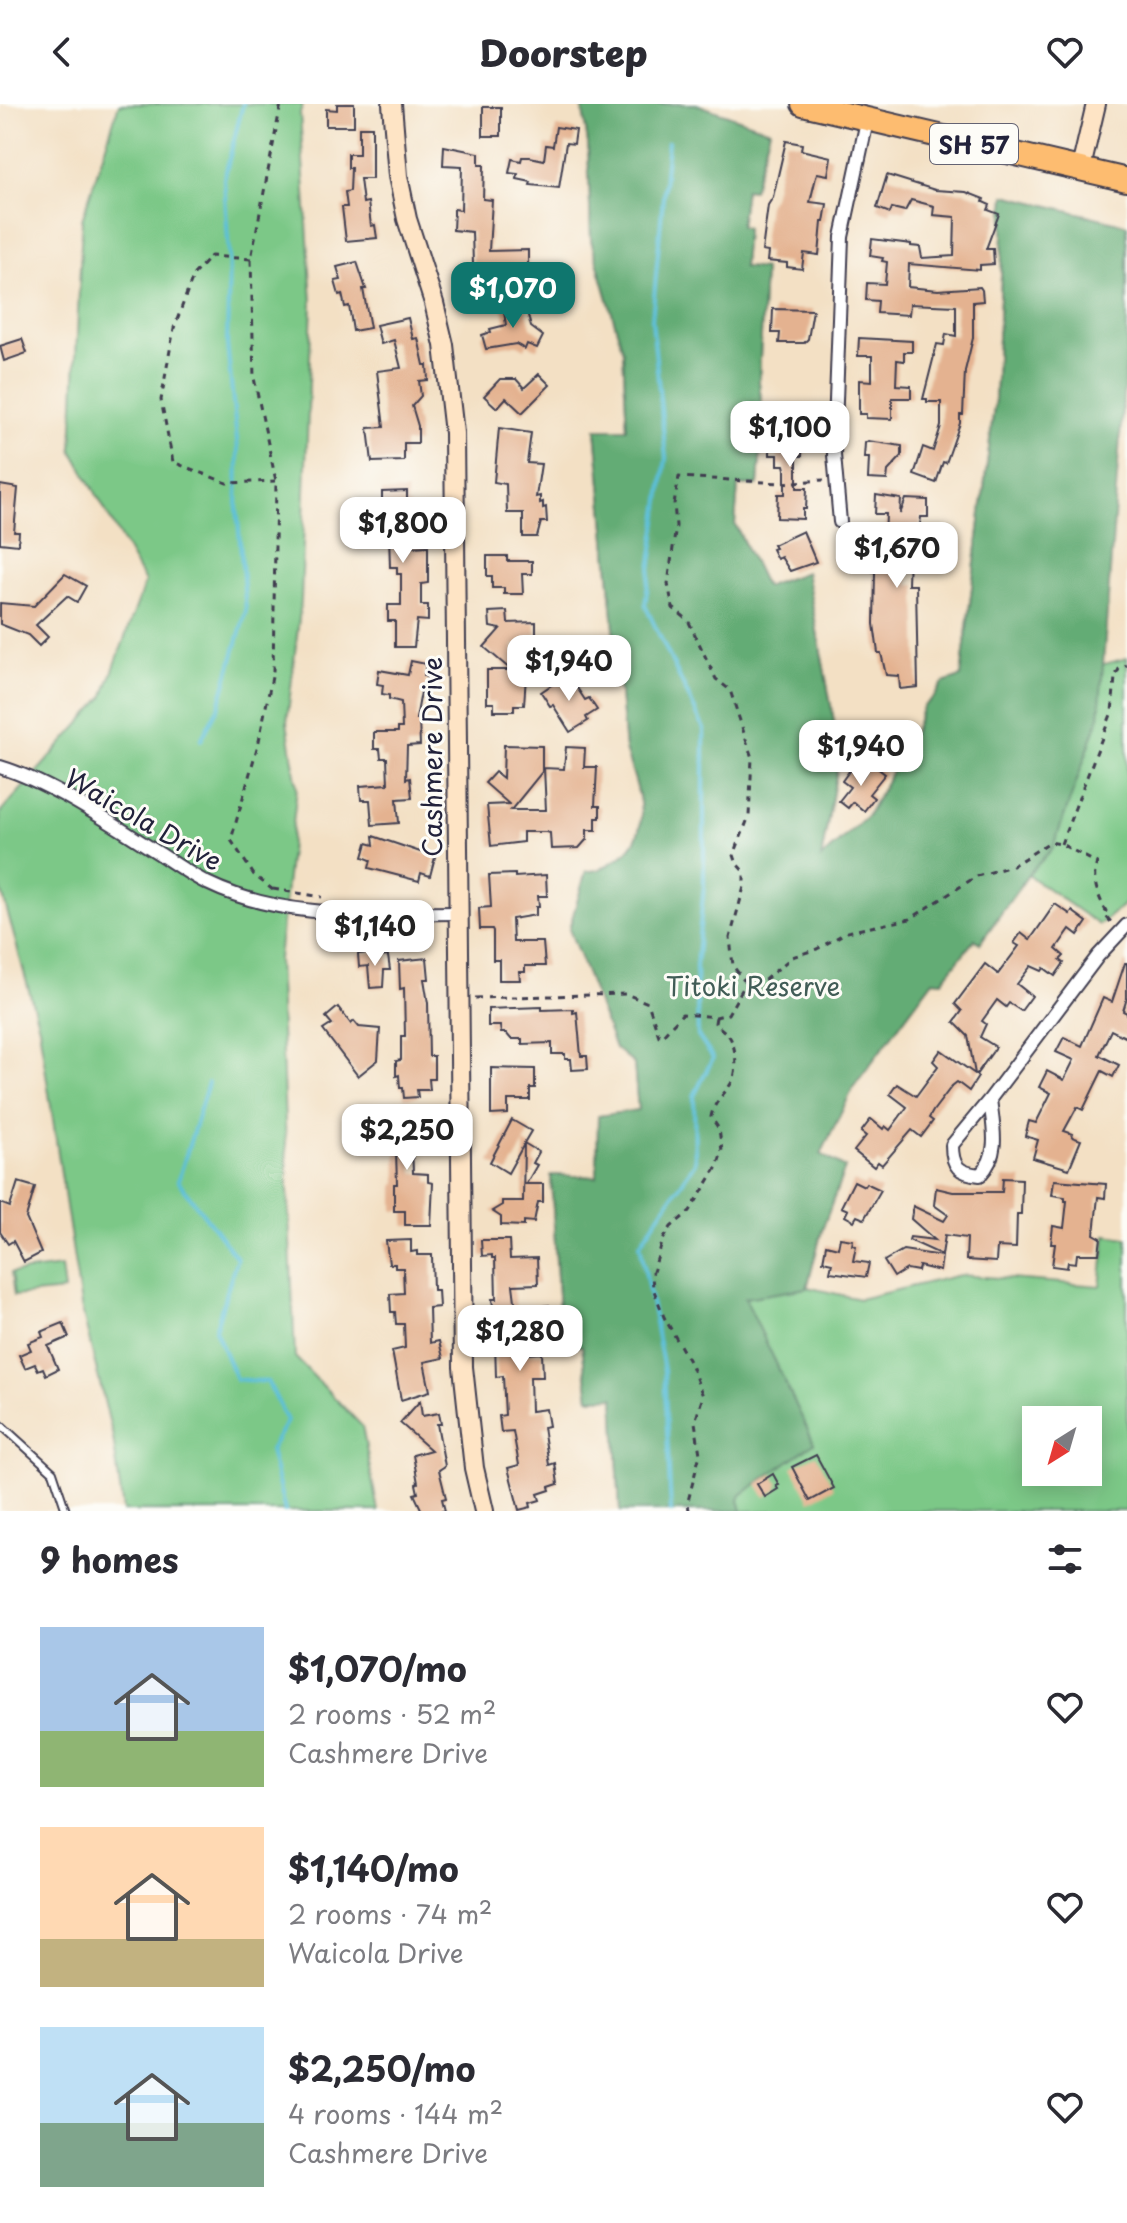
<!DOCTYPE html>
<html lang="en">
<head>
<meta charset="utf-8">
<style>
  :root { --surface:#fff; --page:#f7f7f7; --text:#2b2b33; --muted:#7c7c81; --accent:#0f766e }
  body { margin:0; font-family:"Playpen Sans",sans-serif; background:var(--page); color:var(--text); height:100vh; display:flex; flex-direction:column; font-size:30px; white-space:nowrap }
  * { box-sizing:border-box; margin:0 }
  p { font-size:26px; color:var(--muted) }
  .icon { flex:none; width:44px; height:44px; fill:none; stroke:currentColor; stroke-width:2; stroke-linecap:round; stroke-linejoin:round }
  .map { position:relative; height:1407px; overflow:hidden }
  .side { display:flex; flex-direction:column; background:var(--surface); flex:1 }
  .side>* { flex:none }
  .needle { width:52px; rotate:217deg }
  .fabs { position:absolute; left:1022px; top:1302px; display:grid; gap:16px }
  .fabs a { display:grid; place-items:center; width:80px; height:80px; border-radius:0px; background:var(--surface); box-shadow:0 4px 20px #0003; font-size:40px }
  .price { position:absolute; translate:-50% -68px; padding:0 18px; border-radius:16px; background:#fff; color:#222; font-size:26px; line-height:52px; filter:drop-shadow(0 2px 4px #0008) }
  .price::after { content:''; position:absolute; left:50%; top:48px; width:24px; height:18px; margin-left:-12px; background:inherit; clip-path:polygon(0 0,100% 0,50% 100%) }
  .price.active { background:var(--accent); color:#fff }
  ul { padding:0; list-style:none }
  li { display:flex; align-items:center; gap:24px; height:200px; padding:0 40px }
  li span { display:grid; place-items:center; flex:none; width:224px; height:160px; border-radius:0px; color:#555 }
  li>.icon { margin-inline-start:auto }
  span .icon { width:96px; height:96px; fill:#fffc; stroke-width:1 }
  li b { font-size:34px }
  h2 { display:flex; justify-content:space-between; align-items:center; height:96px; padding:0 40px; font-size:34px }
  header { display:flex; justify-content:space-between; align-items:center; height:104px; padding:0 40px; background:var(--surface); font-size:36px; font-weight:800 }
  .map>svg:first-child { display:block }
  .green { fill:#7bc887; stroke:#4e7561; stroke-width:2; fill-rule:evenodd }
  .forest { fill:#64ac74; stroke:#436758; stroke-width:2 }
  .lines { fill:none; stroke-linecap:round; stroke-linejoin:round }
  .stream { stroke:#5bbfd9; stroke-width:4 }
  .building { fill:#e4b290 }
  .lane-casing { stroke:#413e50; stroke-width:10 }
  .street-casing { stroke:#413e50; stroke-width:16 }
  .secondary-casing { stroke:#413e50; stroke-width:22 }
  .highway-casing { stroke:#413e50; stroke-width:26 }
  .path { stroke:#413e50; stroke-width:3; stroke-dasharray:6 6; stroke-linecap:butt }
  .lane { stroke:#fff; stroke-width:6 }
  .street { stroke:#fff; stroke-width:12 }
  .secondary { stroke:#fee4c5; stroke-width:18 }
  .highway { stroke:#fdbc6f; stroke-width:22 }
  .labels { text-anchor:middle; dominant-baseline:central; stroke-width:6; stroke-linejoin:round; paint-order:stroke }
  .shield { fill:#fdfcf7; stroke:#646373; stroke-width:2 }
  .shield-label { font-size:24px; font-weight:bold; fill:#22223b }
  .street-label { font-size:26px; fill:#22223b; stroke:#fdfcf7 }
  .park-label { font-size:26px; fill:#415c56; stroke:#fdfcf7 }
</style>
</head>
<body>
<header><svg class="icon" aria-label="back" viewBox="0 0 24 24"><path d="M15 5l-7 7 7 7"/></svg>Doorstep<svg class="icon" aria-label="heart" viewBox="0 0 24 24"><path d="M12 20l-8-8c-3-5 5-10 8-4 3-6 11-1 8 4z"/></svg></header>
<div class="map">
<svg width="1127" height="1407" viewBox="0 0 1127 1407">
  <rect width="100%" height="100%" fill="#fdfcf7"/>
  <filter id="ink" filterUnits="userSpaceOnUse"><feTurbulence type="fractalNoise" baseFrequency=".0125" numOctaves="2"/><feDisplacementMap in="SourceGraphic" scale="16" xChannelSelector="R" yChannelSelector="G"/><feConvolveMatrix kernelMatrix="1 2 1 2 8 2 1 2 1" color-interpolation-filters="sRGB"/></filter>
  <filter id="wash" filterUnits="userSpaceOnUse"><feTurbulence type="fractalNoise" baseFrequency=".006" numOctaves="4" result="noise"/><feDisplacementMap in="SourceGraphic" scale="32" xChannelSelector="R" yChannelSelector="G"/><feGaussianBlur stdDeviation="1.8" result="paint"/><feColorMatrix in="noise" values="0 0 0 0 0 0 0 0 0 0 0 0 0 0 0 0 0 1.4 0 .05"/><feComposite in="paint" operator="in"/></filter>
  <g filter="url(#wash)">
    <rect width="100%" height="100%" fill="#f3e0c4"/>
    <!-- green -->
    <g class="green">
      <polygon points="119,0 303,0 300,9 312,198 301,497 287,618 297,683 278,855 295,1253 362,1322 378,1407 123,1407 113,1333 81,1202 39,923 0,781 0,709 103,594 145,478 72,346 82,116"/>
      <path d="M582,0H696L770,26L753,86L745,85L740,122L746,124L743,163L764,165L759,278L763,313L758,381L738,382L735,420L765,483L806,468L840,649L821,754L867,712L912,632L923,603L934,593L943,579L961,573L995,295L1005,91L1127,121V241L1101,561L1127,554V798L1099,821L1028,771L980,839L975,835L942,877L933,876L854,982L821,1050L845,1064L822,1126L807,1183L859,1195L960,1171L1100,1182L1106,1131L1127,1134V1407H620L614,1293L589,1294L582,1242H561L551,1071L597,1073L598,1012L638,1006L634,960L615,944L586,767C598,768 604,763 614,757C659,731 637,684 625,645L596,325H627L623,247L591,136L588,39ZM1036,1316H1088V1368H1036Z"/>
      <polygon points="61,1163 64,1187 14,1192 11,1169"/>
    </g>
    <!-- forest -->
    <path class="forest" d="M582,0H696L770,26L753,86L745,85L740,122L746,124L743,163L764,165L759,278L763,313L758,381L738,382L735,420L765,483L806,468L840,649L821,754L867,712L912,632L923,603L934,593L943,579L961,573L995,295L1005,91L1127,121V241L1099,614L1053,744L1028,771L980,839L975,835L942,877L933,876L854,982L821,1050L845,1064L822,1126L807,1184L745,1194L814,1339L741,1391L739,1396L742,1407H620L614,1293L589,1294L582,1242H561L551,1071L597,1073L598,1012L638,1006L634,960L615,944L569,825L586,767C598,768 604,763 614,757C659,731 637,684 625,645L596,325H627L623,247L591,136L588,39Z"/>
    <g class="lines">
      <!-- stream -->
      <g class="stream">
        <polyline points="668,38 652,216 666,354 645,501 704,625 704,782 696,862 698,932 713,954 694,992 695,1059 640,1140 664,1266 671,1407"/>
        <polyline points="201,636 219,602 246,507 237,404 238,346 227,240 229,152 224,75 243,0"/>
        <polyline points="208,979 178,1077 237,1154 215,1226 236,1275 268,1278 287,1317 270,1346 285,1407"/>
      </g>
    </g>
    <g id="blocks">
      <!-- building -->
      <g class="building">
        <polygon points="337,0 354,0 354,22 326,22 326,5 337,6"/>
        <rect x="483" y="3" width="18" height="29"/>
        <polygon points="359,23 372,23 372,75 360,75 363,99 368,98 371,122 375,121 377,134 346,137 342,103 347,103 345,88 350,87 351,64 348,64 348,50 359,50"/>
        <polygon points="556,23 576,26 574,40 566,39 559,84 530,81 531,78 517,75 518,70 509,69 512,55 521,57 522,53 530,53 544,56 546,41 553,42"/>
        <polygon points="786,37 802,40 801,46 831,53 828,71 817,69 810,98 827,100 824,118 822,118 819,151 804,149 802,165 787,163 787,159 767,157 768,148 762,147 768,101 773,93"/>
        <polygon points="444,42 479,49 479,61 484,61 483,95 492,96 489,147 528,146 528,166 505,166 505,183 489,183 489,170 477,170 477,160 473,160 472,128 453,126 454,105 461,106 462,62 443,61"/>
        <polygon points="887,71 935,86 966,88 984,95 983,98 990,101 988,106 999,110 986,145 993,145 994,160 980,161 980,166 909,160 908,183 938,186 980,183 982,186 983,197 973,198 973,234 965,267 963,311 960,311 960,319 946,359 943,358 936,379 914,371 923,343 933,347 941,322 941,298 927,298 927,295 923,295 937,240 944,241 946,230 956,232 956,202 910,200 909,211 877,209 878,197 866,196 867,179 885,180 887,158 882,157 883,154 870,152 872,135 911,140 911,142 920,143 922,154 954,152 955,113 933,111 934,102 911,96 905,107 892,104 890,109 877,104"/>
        <polygon points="357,158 366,185 363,185 370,224 353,227 349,202 345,203 342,190 339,191 335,177 341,176 337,163"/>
        <polygon points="519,197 521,205 526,204 531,223 543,232 537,244 527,240 525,245 516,240 486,245 482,231 491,228 490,225 506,221 503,201"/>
        <polygon points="773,205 813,206 808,235 804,239 779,239 780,229 772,229"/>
        <polygon points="408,214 413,235 418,234 424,261 427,261 428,276 419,277 421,292 412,302 418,322 418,339 404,339 404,357 372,358 368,324 384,323 377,267 401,264 394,236 381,240 376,221"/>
        <polygon points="859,234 912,237 912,248 904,248 904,257 897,256 896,281 911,282 911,294 892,294 892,315 866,314 866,310 859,310 859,276 872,277 872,252 858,252"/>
        <polygon points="22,235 27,249 4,257 0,242"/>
        <polygon points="539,270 550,281 522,309 506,294 497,304 484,292 500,275 516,275 524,284"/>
        <polygon points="777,317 804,318 802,352 797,352 797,384 807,384 806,405 803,405 803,415 777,414 778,390 785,390 785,365 784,361 778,361 778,351 770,351 770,338 777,338"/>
        <polygon points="499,324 531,329 527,359 541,360 536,393 540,392 540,399 543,398 543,404 546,403 547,418 541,418 537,433 523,433 523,409 507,409 506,380 494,378"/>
        <polygon points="868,337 902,342 902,352 888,367 887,376 868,375 869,354 864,354 865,339"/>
        <polygon points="0,381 18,384 14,428 19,428 18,441 0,439"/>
        <polygon points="407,387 407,401 410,401 412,443 428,442 428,479 421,480 421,501 428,501 428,517 417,516 414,543 395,543 395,517 388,517 388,501 401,501 401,470 397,470 397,463 390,463 389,430 378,420 368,425 362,414 382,404 382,388"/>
        <polygon points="876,391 901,395 900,410 906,395 928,396 928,413 921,413 920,421 911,421 912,449 909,449 908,481 916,481 918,583 900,585 899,572 886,571 881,549 878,549 874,520 875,468 862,465 863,454 877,454 877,450 880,450 880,436 885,436 886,410 875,410"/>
        <polygon points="803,427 816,458 790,467 781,453 777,455 772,445 775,444 773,441"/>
        <polygon points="487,452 507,452 507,457 532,457 532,470 522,470 523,490 504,490 504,484 492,484 492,472 487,472"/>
        <polygon points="65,470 86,482 77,498 67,492 36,521 48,533 39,542 28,531 0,520 0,499 34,502"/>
        <polygon points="507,507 508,519 536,518 536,531 528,532 528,541 513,541 514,573 526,572 524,601 514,601 514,607 494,607 494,599 487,599 487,566 511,566 484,543 500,525 490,523 489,508"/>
        <polygon points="411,557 426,560 424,572 427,573 424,589 421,588 416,615 419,615 420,641 407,642 406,675 410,674 412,694 397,695 399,719 372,721 370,696 361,696 360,682 388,680 387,654 381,654 380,645 374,645 374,628 398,628 398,624 402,624 401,598 389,595 389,591 382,590 383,581 377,580 379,566 408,571"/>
        <polygon points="568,570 585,596 589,594 597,606 586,613 588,617 570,628 553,601 550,602 541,588"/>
        <polygon points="504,641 542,642 542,668 511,706 546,706 544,664 564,665 566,643 585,644 584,663 597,663 595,702 600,702 600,714 596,714 596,726 587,726 587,735 579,744 551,745 550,729 547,728 523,728 523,738 491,742 487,701 509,700 485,679 495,668 503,674"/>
        <polygon points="872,660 885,670 869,690 874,694 864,707 853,698 848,704 839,697 850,683 842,677 850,666 861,674"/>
        <polygon points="373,732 435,753 430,772 421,769 419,777 369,764 371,756 363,753 367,739 374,741"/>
        <polygon points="515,770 515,773 546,771 547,792 538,792 539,803 536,803 536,811 512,815 513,838 543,838 545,862 525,862 525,868 519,868 520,876 499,876 499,856 493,856 493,827 492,825 480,825 479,804 491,803 489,771"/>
        <polygon points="1055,800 1070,810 1072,807 1087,818 1078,831 1070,825 1056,845 1064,852 1060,856 1064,859 1055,872 1044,864 1042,867 1031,862 1017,880 1032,892 1021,907 1009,899 1006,903 997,896 982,917 986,920 980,933 996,943 976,971 978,973 969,987 957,978 952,982 933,1007 929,1014 933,1017 921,1033 912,1026 882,1061 878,1058 874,1063 854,1047 866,1032 861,1028 871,1015 883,1025 885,1022 890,1026 907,1003 890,990 897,980 916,992 938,962 933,957 941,946 975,970 968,932 954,918 962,907 955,900 985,860 998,870 1019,842 1014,839 1021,829 1030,836"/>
        <polygon points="377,848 378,853 388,852 390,866 384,866 383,883 370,884 368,862 359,863 358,850"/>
        <polygon points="427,854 429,875 424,875 428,899 429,952 434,952 434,975 429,975 430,986 417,986 418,993 404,994 403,984 400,984 399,971 396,972 396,957 401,956 401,932 405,932 404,884 400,885 399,857"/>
        <polygon points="1125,859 1127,859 1127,894 1123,907 1127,909 1127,934 1111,926 1099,951 1119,961 1113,973 1102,967 1083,1006 1077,1003 1064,1027 1073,1030 1072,1033 1081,1036 1069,1065 1033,1054 1038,1036 1025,1032 1029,1017 1036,1019 1051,989 1039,983 1047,967 1064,976 1074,956 1056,948 1064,933 1082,942 1103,894 1112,898"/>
        <polygon points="338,903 351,920 354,917 359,923 380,925 378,956 358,972 323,926 332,920 326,913"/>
        <polygon points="542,903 542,906 573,905 573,909 577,908 581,952 587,952 588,965 572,966 571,955 565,955 565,950 552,950 552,939 522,940 522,935 511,935 506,929 501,929 500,922 488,922 488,905"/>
        <polygon points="491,964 535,965 535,984 530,984 530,996 508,996 508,1010 491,1011"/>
        <polygon points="512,1016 531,1027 524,1039 539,1048 533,1059 537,1061 526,1080 543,1080 543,1098 538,1098 534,1118 524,1117 524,1122 501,1121 501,1113 492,1107 502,1101 502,1097 523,1097 524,1040 508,1069 490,1058"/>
        <polygon points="380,1017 384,1020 407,1018 408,1022 422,1021 420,1041 412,1042 413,1069 428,1070 428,1078 433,1079 431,1121 405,1121 405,1107 394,1107 394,1080 397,1080 396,1047 385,1047 385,1042 378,1042 378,1037 370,1032"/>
        <polygon points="1003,1074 1022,1075 1021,1110 1017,1110 1016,1144 997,1143 996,1158 966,1156 967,1134 945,1131 942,1151 909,1136 910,1133 935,1136 911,1115 913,1102 944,1117 948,1111 934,1101 936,1084 953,1088 1002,1088"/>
        <polygon points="1054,1076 1106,1080 1105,1094 1098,1093 1094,1130 1101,1134 1099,1150 1077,1150 1076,1159 1068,1158 1067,1164 1052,1162 1055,1140 1051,1140 1053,1122 1064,1124 1067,1097 1065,1097 1065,1093 1052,1091"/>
        <polygon points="854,1077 864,1082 866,1079 881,1086 864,1115 857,1112 854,1117 845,1112 848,1106 841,1103"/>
        <polygon points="18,1078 35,1083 26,1114 41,1149 24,1158 13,1137 8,1140 0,1128 0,1099 10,1103"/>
        <polygon points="840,1134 853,1136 852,1141 856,1142 853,1157 869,1159 866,1173 830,1168 832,1159 823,1157 826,1141 838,1144"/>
        <polygon points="411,1136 411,1148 417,1147 417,1151 432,1151 433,1186 438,1186 439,1203 429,1204 430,1239 439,1237 443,1254 424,1258 430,1287 401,1296 392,1247 405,1244 404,1220 396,1220 395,1208 391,1208 390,1190 404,1189 403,1164 395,1164 395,1160 389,1160 386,1137"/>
        <polygon points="481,1136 509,1136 510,1155 537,1154 538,1180 513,1181 516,1205 549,1201 550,1217 540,1218 541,1225 524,1227 527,1250 542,1249 543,1273 530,1273 531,1307 546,1305 549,1322 543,1323 549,1361 555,1359 558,1380 549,1383 550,1386 538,1390 540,1396 530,1399 531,1403 519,1406 508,1364 519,1361 513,1327 501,1328 499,1312 505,1311 503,1272 496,1273 495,1238 489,1233 496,1224 492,1195 496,1195 495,1154 492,1154 492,1151 482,1152"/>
        <polygon points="903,1146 942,1152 940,1167 919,1162 918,1167 907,1165 894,1173 884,1157"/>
        <polygon points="63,1219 69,1233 48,1242 58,1265 46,1271 43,1264 38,1266 35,1260 25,1264 19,1251 31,1246 28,1239 43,1233 41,1228"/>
        <polygon points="420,1297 422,1312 439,1309 441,1320 437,1320 445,1362 439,1366 446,1394 442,1395 445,1407 422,1407 414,1390 418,1389 416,1380 418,1379 413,1351 431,1346 400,1319"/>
        <polygon points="816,1351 834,1384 810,1397 792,1363"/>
        <polygon points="773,1370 779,1381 776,1382 778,1385 765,1393 757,1380"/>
      </g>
    </g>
  </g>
  <g filter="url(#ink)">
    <use href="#blocks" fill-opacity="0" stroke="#413e50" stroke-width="2"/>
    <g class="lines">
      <defs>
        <polyline id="lane" points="0,1320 53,1368 66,1407"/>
        <g id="street">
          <polyline points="840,418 834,351 842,133 867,17"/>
          <path d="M0,663C53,679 113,721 160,750C175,760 191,771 207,779C285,817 374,809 458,809"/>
          <path d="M990,995C993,1023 1001,1050 980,1071C959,1069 952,1063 952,1041L990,995L1098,852L1127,821"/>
        </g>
        <g id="secondary">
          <polyline points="392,0 398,72 407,115 434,199 444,241 454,329 463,1263 474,1364 484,1407"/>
          <polyline points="1081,64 1096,0"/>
        </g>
        <polyline id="highway" points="803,0 1127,76"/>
      </defs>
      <!-- lane casing -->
      <use href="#lane" class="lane-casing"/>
      <!-- street casing -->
      <use href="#street" class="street-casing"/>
      <!-- secondary casing -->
      <use href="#secondary" class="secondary-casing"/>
      <!-- highway casing -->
      <use href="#highway" class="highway-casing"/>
      <!-- path -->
      <g class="path">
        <polyline points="251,155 211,152 194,170 174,224 161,296 173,358 227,379 275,377"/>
        <polyline points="1061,740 1112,608 1115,573 1119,565 1127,561"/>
        <polyline points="273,785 322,793"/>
        <polyline points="273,786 254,771 231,736 259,637 273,568 276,377 254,274 251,155 281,0"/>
        <polyline points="746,879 733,862 730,834 744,783 744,768 737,760 734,751 749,712 752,654 730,586 716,575 688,516 673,504 668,480 676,422 674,400 679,373 781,379 824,376"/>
        <path d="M475,894L626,890L648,899L659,932L661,933L682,910L716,913L728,910L746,879L755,884L792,853L817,845L847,828L910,815L977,772L1012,762L1050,738L1061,740L1097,759C1091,775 1098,792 1106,807L1104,810L1111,818"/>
        <path d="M689,1407L688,1397L700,1350L695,1318L703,1292L690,1259L664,1213L653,1184L652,1171L663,1136L671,1123L690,1107L717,1063L722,1047L719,1025L711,1013C714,996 726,990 733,976C738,965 736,942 729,932C725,927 719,924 715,919L716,913"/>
      </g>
      <!-- lane -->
      <use href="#lane" class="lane"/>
      <!-- street -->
      <use href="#street" class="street"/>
      <!-- secondary -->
      <use href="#secondary" class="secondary"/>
      <!-- highway -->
      <use href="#highway" class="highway"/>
    </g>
  </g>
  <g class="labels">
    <!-- shield labels -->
    <rect class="shield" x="930" y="20" width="88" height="40" rx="6"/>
    <g class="shield-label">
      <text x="974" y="40">SH 57</text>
    </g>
    <!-- street labels -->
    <g class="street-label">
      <text transform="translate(431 653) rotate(-90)">Cashmere Drive</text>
      <text transform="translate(144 715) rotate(30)">Waicola Drive</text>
    </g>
    <!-- park labels -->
    <g class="park-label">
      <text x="753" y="881">Titoki Reserve</text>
    </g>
  </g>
</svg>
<div class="fabs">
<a><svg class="needle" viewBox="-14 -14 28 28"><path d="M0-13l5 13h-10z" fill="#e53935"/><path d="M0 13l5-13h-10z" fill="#7c7c81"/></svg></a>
</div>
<b class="price active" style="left:513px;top:226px">$1,070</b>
<b class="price" style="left:790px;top:365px">$1,100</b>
<b class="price" style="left:403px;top:461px">$1,800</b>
<b class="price" style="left:897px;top:486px">$1,670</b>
<b class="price" style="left:569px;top:599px">$1,940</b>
<b class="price" style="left:861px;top:684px">$1,940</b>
<b class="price" style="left:375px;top:864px">$1,140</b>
<b class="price" style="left:407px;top:1068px">$2,250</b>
<b class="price" style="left:520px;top:1269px">$1,280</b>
</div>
<section class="side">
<h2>9 homes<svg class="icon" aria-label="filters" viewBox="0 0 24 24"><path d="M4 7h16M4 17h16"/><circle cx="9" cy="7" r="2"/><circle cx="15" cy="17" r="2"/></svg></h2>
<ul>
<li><span style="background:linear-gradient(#a9c7e8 65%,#8fb573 0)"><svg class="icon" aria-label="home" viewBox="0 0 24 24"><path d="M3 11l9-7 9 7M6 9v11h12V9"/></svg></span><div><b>$1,070/mo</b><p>2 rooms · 52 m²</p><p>Cashmere Drive</p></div><svg class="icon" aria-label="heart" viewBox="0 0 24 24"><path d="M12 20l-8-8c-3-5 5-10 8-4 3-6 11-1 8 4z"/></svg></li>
<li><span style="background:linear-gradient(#ffd9b3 70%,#c2b280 0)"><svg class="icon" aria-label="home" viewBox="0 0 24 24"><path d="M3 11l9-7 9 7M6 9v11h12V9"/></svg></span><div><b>$1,140/mo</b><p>2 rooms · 74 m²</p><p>Waicola Drive</p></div><svg class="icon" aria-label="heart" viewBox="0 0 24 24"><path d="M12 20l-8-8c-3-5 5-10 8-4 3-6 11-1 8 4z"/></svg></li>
<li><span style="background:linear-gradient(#bfe0f5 60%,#7fa58c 0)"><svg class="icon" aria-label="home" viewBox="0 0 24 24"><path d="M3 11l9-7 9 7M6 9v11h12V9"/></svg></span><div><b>$2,250/mo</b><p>4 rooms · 144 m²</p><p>Cashmere Drive</p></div><svg class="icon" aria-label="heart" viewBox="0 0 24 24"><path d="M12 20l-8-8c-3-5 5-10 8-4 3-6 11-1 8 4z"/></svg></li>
</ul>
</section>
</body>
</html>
